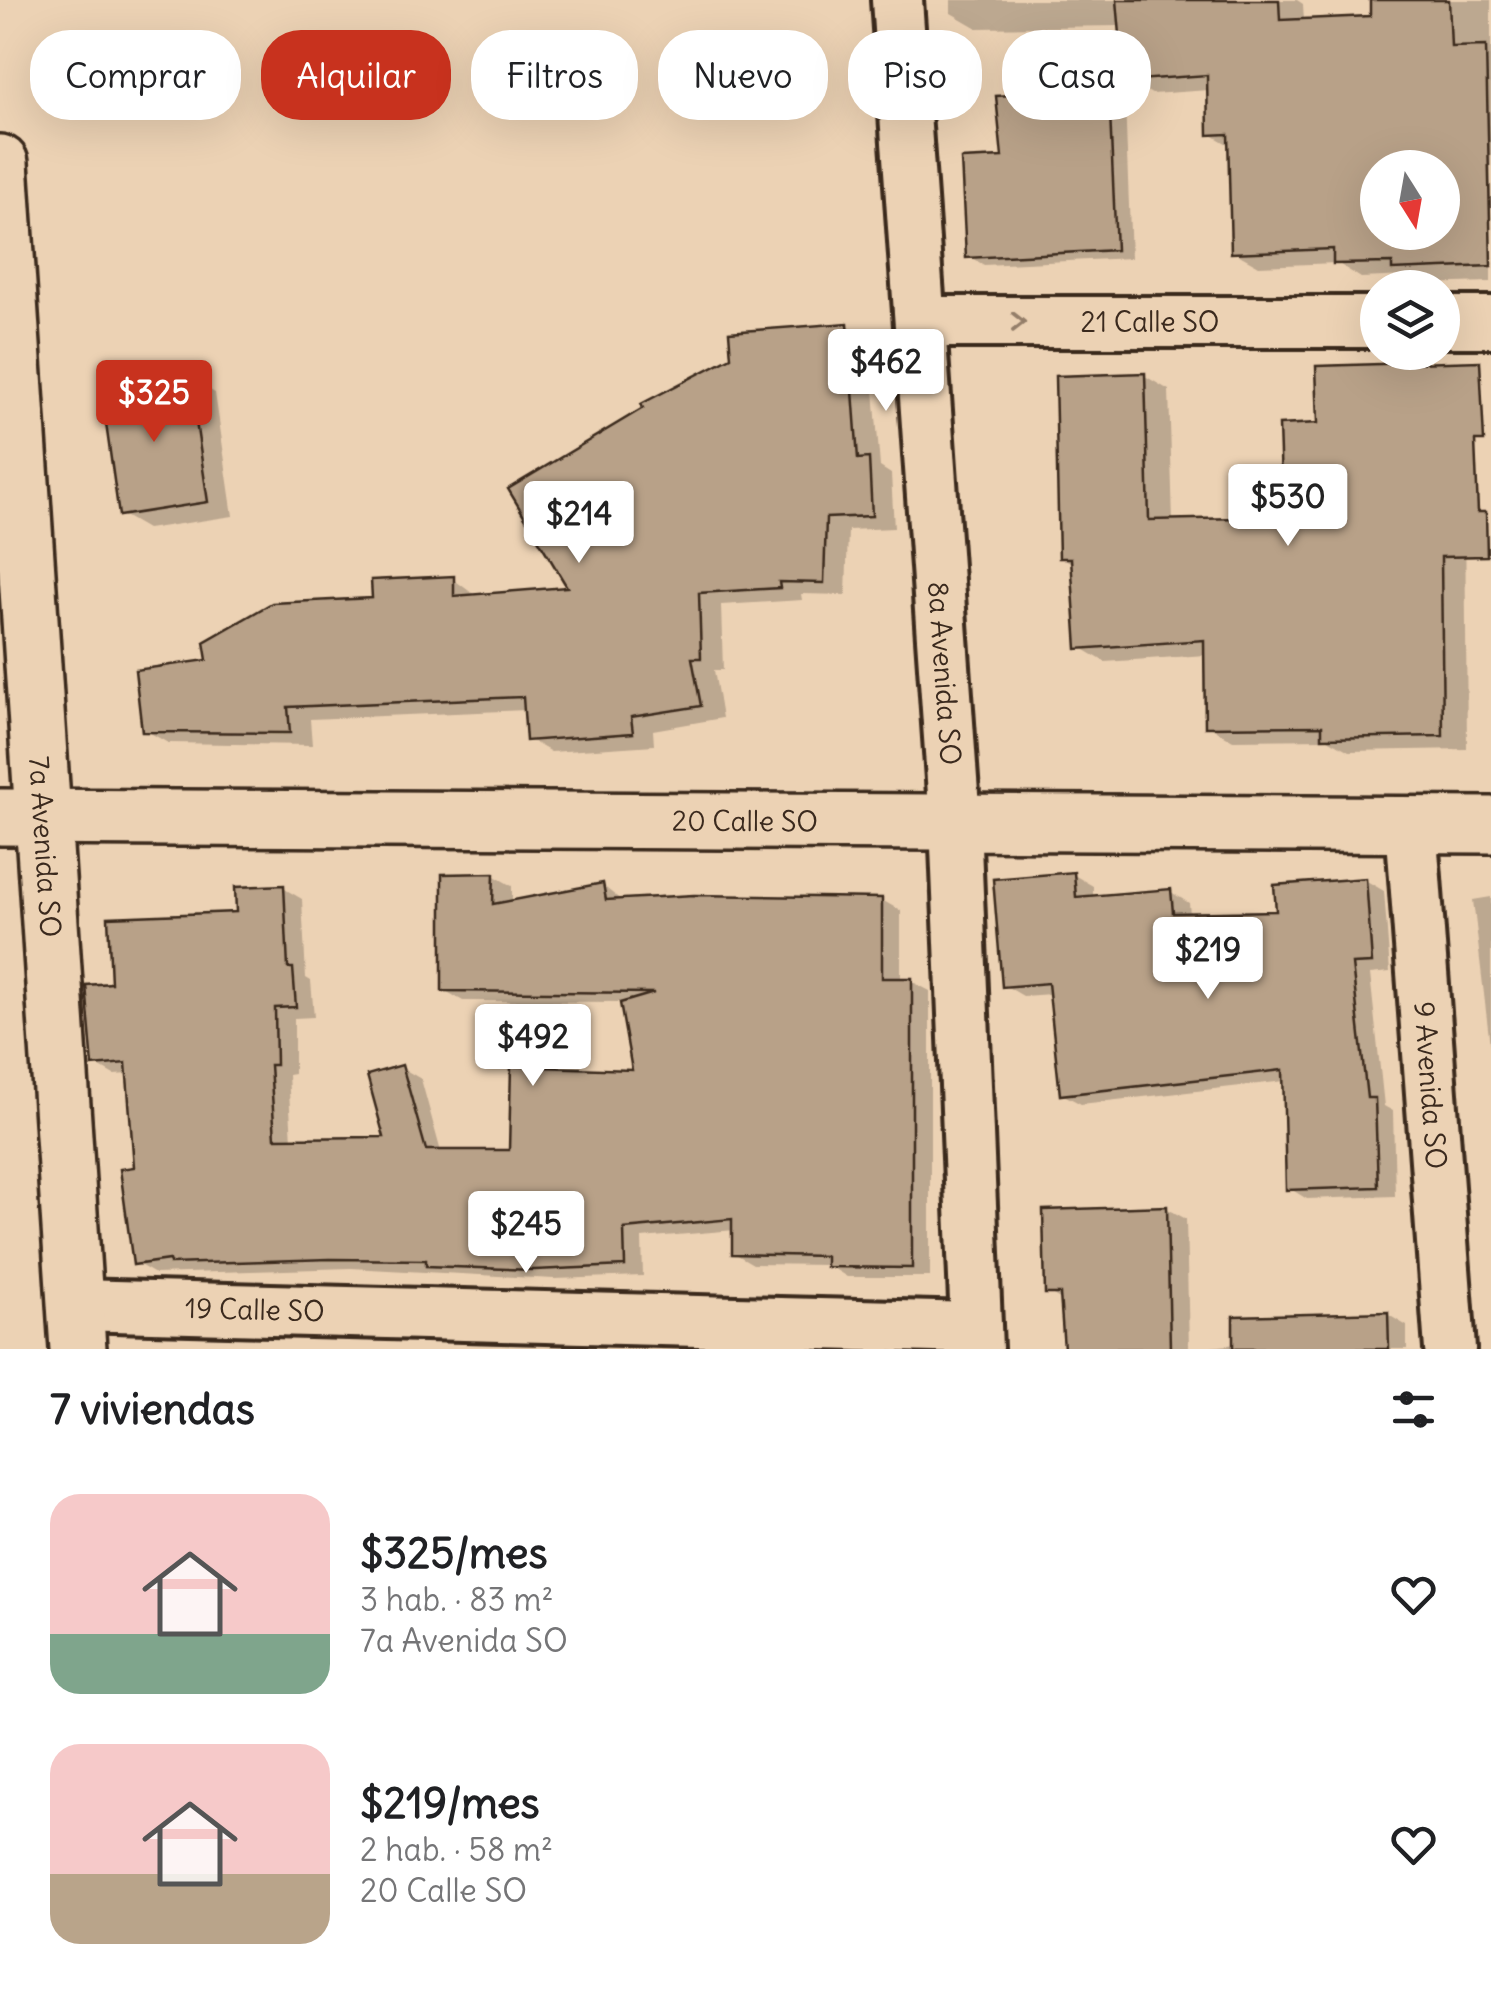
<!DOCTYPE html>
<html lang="es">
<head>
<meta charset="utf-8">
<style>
  :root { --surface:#fff; --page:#f6f6f6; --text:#202124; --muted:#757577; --accent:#c8321e }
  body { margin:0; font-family:Delius,sans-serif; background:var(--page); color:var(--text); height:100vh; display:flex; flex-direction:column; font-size:38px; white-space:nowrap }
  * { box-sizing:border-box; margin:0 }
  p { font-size:32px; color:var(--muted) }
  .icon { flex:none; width:55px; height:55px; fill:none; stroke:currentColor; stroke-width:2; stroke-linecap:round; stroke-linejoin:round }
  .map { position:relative; height:1349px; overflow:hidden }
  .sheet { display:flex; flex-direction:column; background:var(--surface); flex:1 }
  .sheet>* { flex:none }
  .guide { position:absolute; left:30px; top:30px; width:1432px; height:90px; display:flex; gap:20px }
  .needle { width:65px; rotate:169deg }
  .fabs { position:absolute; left:1360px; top:150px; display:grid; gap:20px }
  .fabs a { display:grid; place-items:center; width:100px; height:100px; border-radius:50%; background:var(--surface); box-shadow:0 10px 40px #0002; font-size:50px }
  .price { position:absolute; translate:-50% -85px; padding:0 22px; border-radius:10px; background:#fff; color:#222; font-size:32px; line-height:65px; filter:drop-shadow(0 2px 5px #0008) }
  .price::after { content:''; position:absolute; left:50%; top:60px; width:30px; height:22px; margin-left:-15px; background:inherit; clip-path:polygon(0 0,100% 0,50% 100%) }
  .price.selected { background:var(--accent); color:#fff }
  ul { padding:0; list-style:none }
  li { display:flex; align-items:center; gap:30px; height:250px; padding:0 50px }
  li span { display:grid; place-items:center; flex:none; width:280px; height:200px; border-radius:30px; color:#555 }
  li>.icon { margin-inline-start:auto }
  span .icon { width:120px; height:120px; fill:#fffc; stroke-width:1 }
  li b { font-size:42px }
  h2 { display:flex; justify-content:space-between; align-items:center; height:120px; padding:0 50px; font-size:42px }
  .tag { padding:0 35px; border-radius:40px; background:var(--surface); box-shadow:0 10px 40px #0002; font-size:35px; line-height:90px }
  .tag.selected { background:var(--accent); color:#fff }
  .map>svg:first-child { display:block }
  .shadow { fill:#0003; fill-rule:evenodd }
  .building { fill:#b8a188; stroke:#3b2a1e; stroke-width:2.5; fill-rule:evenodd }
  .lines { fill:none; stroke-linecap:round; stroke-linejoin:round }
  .minor-casing { stroke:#3b2a1e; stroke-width:58 }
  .tertiary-casing { stroke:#3b2a1e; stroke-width:62 }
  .minor { stroke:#ecd2b4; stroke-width:50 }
  .tertiary { stroke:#ecd2b4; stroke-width:55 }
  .oneway { stroke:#947e69 }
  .labels { text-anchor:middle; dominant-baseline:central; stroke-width:8; stroke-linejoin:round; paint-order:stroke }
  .street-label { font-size:28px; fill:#3b2a1e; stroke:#ecd2b4 }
</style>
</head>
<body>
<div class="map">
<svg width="1491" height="1349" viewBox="0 0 1491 1349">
  <rect width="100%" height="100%" fill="#ecd2b4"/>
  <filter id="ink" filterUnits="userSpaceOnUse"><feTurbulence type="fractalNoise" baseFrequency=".01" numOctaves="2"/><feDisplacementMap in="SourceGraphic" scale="20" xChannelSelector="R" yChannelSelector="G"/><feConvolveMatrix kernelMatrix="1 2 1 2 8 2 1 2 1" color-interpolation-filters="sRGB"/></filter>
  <g filter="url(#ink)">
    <!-- shadow -->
    <g class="shadow">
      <path d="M951,0H1297L1303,4L1304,21L1373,19L1372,0H1491V282L1420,284L1408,276L1361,278L1337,263L1259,266L1234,252L1231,146L1210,134L1209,90L1152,94L1126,80L1122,26L977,28L951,13ZM1378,168H1442V232H1378Z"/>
      <polygon points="1109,92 1125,101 1131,258 984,265 968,256 1004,159"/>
      <polygon points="847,325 870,339 880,467 891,474 894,528 848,530 846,595 801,594 802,600 721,605 723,670 714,670 722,718 653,730 654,745 551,752 528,739 526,710 310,719 312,745 168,743 145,730 210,662 375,600 453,579 476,596 572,589"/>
      <polygon points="1145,376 1169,390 1173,522 1284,515 1321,425 1464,380 1467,749 1349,751 1328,739 1233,740 1208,726 1206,655 1105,662 1080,647 1073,564 1062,557"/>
      <polygon points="189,378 215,393 233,516 147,529 121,514"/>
      <polygon points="493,875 512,886 512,903 602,885 622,901 882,900 901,911 901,980 911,981 930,991 930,1277 847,1277 828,1265 753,1264 734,1253 735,1230 642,1238 643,1276 554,1279 351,1268 155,1274 136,1263 137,1170 129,1074 114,1075 95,1064 114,985 283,888 302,899 306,978 311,981 314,1017 294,1018 294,1074 288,1075 292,1140 387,1139 402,1068 421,1079 441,1152 511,1152 635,1073 622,1002 463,1001 444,990"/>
      <polygon points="1074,875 1093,886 1093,898 1171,892 1189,903 1190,915 1279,913 1365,880 1384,891 1390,972 1370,974 1384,1106 1393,1111 1395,1196 1307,1199 1289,1188 1285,1081 1081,1104 1062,1094 1051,994 1023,996 1004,985"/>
      <polygon points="1491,897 1491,1054 1473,900"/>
      <polygon points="1166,1208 1186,1219 1189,1349 1067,1349 1063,1301 1048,1292"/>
      <polygon points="1387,1314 1407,1326 1407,1349 1194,1349 1295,1337"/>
    </g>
    <!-- building -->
    <g class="building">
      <path d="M1117,0H1279L1280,20L1370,16V0H1449L1451,47L1486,46L1491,266L1392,270V263L1333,264V249L1231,253L1228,134L1208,135L1207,75L1124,81ZM1378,168H1442V232H1378Z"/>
      <polygon points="1109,89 1116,250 966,258 961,159 1002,157 996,96"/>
      <polygon points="848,323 858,459 869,458 872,516 826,518 824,583 779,582 780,588 699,593 701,658 692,658 701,706 631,717 633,733 526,741 523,697 288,707 290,733 142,732 135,670 207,660 204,642 272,603 372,598 371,580 454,576 454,596 567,587 508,489 643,408 641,404 731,357 729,332"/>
      <polygon points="1480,361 1484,441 1475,441 1478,512 1486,512 1487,556 1441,557 1443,736 1322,738 1322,726 1205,727 1204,640 1077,649 1071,558 1059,558 1055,376 1145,373 1149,520 1240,518 1239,513 1282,513 1279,425 1318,423 1316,366"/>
      <polygon points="189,375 208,502 119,516 101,388"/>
      <polygon points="1074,872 1076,897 1171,889 1173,913 1276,911 1274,885 1366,878 1372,963 1352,964 1367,1098 1375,1098 1378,1187 1286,1190 1283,1070 1060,1095 1048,983 1002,987 993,879"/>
      <polygon points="494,873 493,904 603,883 606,900 694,895 882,898 882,978 912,978 912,1268 826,1267 826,1256 732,1254 732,1219 624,1229 625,1266 534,1270 426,1266 426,1260 330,1259 170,1264 169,1260 133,1265 120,1169 134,1167 126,1063 93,1066 86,985 111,983 108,917 236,912 235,887 284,885 288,968 293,968 296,1007 275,1008 276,1065 270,1065 275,1138 384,1137 367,1075 402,1065 426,1150 509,1150 511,1066 632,1070 620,1003 654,993 442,991 442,874"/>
      <polygon points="1167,1206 1170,1349 1064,1349 1060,1294 1045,1294 1043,1210"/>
      <polygon points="1388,1312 1389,1349 1233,1349 1233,1316"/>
    </g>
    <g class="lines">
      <defs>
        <g id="minor">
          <path id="s1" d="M897,0L955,822L977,1349"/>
          <path id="s2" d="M920,322H1378"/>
          <polyline points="1442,322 1491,322"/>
          <path id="s3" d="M1411,824L1450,1349"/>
          <path id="s4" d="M75,1305L975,1328"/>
        </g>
        <g id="tertiary">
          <path id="s5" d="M0,163L78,1349"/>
          <path id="s6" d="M0,817L1491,825"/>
        </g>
      </defs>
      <!-- minor casing -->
      <use href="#minor" class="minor-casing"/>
      <!-- tertiary casing -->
      <use href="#tertiary" class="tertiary-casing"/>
      <!-- minor -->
      <use href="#minor" class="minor"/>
      <!-- tertiary -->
      <use href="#tertiary" class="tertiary"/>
    </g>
    <!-- one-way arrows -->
    <defs><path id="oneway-chevron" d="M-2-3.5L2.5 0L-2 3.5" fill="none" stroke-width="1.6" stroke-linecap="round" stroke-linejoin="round" transform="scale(2.5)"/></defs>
    <use class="oneway" href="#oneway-chevron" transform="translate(1018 322)"/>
  </g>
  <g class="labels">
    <!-- street labels -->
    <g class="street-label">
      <text stroke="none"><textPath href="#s2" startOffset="230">21 Calle SO</textPath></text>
      <text stroke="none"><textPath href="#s1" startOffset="675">8a Avenida SO</textPath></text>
      <text stroke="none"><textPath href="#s6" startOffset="745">20 Calle SO</textPath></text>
      <text stroke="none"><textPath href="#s5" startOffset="685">7a Avenida SO</textPath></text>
      <text stroke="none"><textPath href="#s3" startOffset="262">9 Avenida SO</textPath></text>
      <text stroke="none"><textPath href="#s4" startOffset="180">19 Calle SO</textPath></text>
    </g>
  </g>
</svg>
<div class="fabs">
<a><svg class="needle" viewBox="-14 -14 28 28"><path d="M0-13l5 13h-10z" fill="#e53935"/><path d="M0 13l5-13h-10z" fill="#757577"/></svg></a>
<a><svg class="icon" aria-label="layers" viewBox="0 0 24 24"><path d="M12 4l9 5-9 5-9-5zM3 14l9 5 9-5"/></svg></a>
</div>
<b class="price" style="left:886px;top:414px">$462</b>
<b class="price selected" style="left:154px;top:445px">$325</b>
<b class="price" style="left:1288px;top:549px">$530</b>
<b class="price" style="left:579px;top:566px">$214</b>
<b class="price" style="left:1208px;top:1002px">$219</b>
<b class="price" style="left:533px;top:1089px">$492</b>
<b class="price" style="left:526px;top:1276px">$245</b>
<div class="guide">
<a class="tag">Comprar</a>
<a class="tag selected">Alquilar</a>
<a class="tag">Filtros</a>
<a class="tag">Nuevo</a>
<a class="tag">Piso</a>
<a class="tag">Casa</a>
</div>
</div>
<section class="sheet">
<h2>7 viviendas<svg class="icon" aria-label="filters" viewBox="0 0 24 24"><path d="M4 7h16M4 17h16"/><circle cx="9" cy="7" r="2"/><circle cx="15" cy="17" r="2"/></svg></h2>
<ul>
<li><span style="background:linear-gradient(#f6c9c9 70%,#7fa58c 0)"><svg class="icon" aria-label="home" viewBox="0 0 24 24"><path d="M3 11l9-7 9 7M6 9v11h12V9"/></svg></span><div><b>$325/mes</b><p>3 hab. · 83 m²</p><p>7a Avenida SO</p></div><svg class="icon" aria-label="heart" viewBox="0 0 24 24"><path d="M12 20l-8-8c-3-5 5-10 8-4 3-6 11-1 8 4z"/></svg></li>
<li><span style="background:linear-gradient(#f6c9c9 65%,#b9a48a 0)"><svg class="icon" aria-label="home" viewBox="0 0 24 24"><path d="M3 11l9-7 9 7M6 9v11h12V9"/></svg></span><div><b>$219/mes</b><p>2 hab. · 58 m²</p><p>20 Calle SO</p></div><svg class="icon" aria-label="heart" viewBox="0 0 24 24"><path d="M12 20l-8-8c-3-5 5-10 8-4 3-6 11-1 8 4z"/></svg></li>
</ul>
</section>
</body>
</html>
